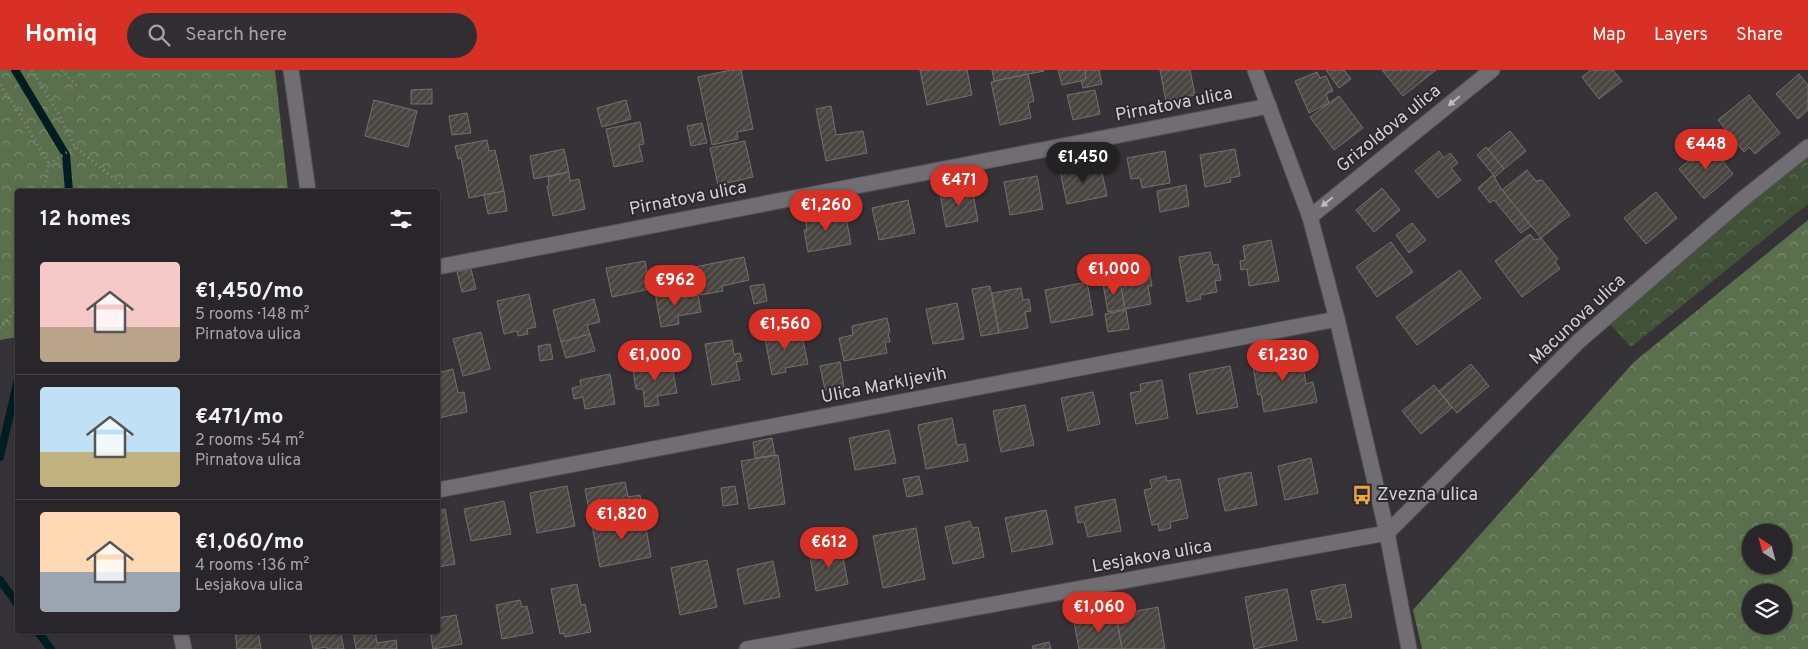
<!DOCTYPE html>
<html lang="en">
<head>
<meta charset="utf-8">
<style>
  :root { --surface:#28262a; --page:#302e32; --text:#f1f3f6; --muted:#a5a5a8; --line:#444347; --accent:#d93025 }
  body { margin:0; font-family:Overpass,sans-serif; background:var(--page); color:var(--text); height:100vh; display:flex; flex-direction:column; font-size:19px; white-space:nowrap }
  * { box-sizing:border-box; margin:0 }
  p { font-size:16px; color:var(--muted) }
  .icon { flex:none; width:28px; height:28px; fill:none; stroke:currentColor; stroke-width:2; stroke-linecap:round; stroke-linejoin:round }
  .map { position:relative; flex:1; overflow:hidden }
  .panel { position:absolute; left:15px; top:119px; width:425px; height:445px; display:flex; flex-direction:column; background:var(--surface); border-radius:5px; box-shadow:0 1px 4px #0004,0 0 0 1px var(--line) }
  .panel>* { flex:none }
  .needle { width:32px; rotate:324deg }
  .tools { position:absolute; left:1742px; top:454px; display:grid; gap:10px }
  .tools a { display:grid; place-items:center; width:50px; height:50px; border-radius:50%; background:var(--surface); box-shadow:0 1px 4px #0004,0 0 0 1px var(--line); font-size:25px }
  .price { position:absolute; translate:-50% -42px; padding:0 11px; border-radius:18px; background:var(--accent); color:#fff; font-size:16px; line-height:32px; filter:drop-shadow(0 1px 2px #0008) }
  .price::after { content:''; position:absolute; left:50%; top:30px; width:15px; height:11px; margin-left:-8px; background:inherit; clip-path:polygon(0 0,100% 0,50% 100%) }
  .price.active { background:#222; color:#fff }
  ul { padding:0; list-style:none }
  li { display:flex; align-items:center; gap:15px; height:125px; padding:0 25px }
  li+li { border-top:1px solid var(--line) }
  li span { display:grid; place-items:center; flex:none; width:140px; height:100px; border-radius:5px; color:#555 }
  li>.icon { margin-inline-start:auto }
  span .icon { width:60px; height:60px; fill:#fffc; stroke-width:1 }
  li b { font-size:21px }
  h2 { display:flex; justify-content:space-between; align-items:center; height:60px; padding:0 25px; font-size:21px }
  header { display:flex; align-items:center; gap:30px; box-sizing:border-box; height:70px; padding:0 25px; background:var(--accent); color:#fff }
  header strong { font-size:24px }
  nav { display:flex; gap:28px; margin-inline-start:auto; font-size:18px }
  .search { width:350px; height:45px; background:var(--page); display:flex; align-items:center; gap:12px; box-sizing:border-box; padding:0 18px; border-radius:28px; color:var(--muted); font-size:19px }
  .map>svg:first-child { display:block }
  .forest { fill:url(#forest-crowns); fill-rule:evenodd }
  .park { fill:url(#park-crowns) }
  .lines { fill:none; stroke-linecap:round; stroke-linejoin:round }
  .stream { stroke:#011d22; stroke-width:8 }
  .building { fill:url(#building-hatch); stroke:#75706c }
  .street-casing { stroke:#535155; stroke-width:17 }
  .path { stroke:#8a888c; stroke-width:3; stroke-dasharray:1 4; stroke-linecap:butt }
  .street { stroke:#716e73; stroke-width:15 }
  .oneway { fill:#bfbcc0 }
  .labels { text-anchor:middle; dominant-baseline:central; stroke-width:4; stroke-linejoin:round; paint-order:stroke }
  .street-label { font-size:18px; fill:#d2d0d3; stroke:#2c292e }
  .poi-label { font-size:18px; fill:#d2d0d3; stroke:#2c292e; text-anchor:start }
</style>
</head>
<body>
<header>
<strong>Homiq</strong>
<div class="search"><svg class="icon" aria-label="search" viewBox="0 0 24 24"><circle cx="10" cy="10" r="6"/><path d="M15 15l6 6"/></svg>Search here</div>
<nav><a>Map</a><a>Layers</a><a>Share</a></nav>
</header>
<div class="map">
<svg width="1808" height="579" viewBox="0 0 1808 579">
  <defs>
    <pattern id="forest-crowns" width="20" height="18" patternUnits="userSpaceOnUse" patternTransform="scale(1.25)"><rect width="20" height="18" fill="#5a704c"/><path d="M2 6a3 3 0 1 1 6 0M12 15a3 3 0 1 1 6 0" fill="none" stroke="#788a6d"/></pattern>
    <pattern id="park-crowns" width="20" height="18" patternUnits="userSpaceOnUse" patternTransform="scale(1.25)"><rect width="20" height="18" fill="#415137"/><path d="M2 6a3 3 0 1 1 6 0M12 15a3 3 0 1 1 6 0" fill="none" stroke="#5c6953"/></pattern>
    <pattern id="building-hatch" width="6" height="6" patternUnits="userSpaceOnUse" patternTransform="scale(1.25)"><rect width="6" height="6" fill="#494541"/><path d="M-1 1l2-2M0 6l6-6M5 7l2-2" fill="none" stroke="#625f5c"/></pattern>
  </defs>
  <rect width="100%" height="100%" fill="#363338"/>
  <!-- forest -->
  <g class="forest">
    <polygon points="0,0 275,0 288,121 18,121 17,267 0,270"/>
    <path d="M1808,150V579H1422L1413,540L1634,292ZM1751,462H1784V495H1751ZM1751,522H1784V555H1751Z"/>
  </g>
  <!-- park -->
  <polygon class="park" points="1808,83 1808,134 1631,277 1605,249"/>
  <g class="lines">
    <!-- stream -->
    <g class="stream">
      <polyline points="15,0 66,85 69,121"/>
      <polyline points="0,387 18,309"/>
      <polyline points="0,510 18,535"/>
      <polyline points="37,561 51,579"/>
    </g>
  </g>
  <!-- building -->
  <g class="building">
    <polygon points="731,0 741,0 753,59 737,62 738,69 712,75 698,7"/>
    <polygon points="920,0 967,0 972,25 927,35"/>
    <polygon points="992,0 1044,0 1044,1 994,11"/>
    <polygon points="1058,0 1086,0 1085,10 1062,15"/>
    <polygon points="1086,0 1099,0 1102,14 1083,18 1081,10 1085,10"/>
    <polygon points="1160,0 1190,0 1195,25 1166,31"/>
    <polygon points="1326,0 1344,0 1351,9 1339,18"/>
    <polygon points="1382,0 1436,0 1403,26"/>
    <polygon points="1591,0 1613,0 1622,11 1599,29 1582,7"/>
    <polygon points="1317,2 1320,8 1326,6 1333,21 1326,24 1329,33 1309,43 1295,11"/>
    <polygon points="1028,4 1034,31 1028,33 1031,48 1000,55 991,12"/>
    <polygon points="1799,4 1808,15 1808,40 1798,49 1776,24"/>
    <polygon points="432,19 432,34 411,34 411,20"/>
    <polygon points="1095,20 1100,44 1073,50 1067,25"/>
    <polygon points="1749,25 1780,63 1755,84 1749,77 1744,82 1718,50"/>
    <polygon points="1339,26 1363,58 1334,80 1310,47"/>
    <polygon points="374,30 417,41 408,77 365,66"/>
    <polygon points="626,30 631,49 602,57 597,38"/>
    <polygon points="831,36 836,65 863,61 867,83 826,91 816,39"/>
    <polygon points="467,43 471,63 452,65 449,46"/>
    <polygon points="640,52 644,74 639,75 643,91 614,97 606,59"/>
    <polygon points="702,53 707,73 691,76 687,56"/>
    <polygon points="1510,61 1526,81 1504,99 1488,79"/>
    <polygon points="487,70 489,81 495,80 504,121 469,128 461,88 458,89 455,76"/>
    <polygon points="745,71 753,107 718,115 710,78"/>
    <polygon points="1709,74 1733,104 1704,129 1679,99"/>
    <polygon points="1486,77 1504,99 1495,107 1477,85"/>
    <polygon points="564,79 569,102 534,109 530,86"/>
    <polygon points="1235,79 1240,106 1230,108 1231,112 1205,117 1200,85"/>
    <polygon points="1165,81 1170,113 1142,118 1140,108 1131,109 1127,88"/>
    <polygon points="1439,81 1444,88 1450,83 1458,93 1451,98 1461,110 1438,128 1415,101"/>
    <polygon points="1100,93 1107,126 1067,134 1060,101"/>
    <polygon points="1527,100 1536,111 1542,110 1570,145 1541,168 1502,120"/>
    <polygon points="569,102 570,111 579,109 585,139 553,146 547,116 549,115 548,107"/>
    <polygon points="1493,105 1502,120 1531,156 1521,163 1494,130 1490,133 1478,118"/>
    <polygon points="1037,106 1043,139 1010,145 1004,112"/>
    <polygon points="1186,115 1189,136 1160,142 1157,121"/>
    <polygon points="972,118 978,151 946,157 940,124"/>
    <polygon points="1382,118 1400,140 1374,162 1356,140"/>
    <polygon points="504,121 507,141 488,144 484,125"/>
    <polygon points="1656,122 1677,148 1646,174 1624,148"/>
    <polygon points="908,130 915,163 879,170 872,138"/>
    <polygon points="845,142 851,174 808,182 804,160 807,160 804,144 813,143 814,148"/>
    <polygon points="1412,153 1426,170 1409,183 1396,165"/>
    <polygon points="1530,164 1535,170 1541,168 1558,189 1555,192 1560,199 1522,227 1495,191"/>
    <polygon points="1271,170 1279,211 1249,216 1247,199 1241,200 1240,191 1245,190 1243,176"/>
    <polygon points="1391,172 1413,202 1377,227 1356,197"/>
    <polygon points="1210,182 1213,195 1218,194 1221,210 1215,211 1217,222 1200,225 1201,229 1187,232 1179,187"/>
    <polygon points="744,187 749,210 722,216 723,221 700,225 695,197"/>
    <polygon points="645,191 650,219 612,227 606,198"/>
    <polygon points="471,199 476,219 462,222 457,202"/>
    <polygon points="1149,199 1152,216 1148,216 1151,234 1125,239 1118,203"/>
    <polygon points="1460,200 1481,228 1417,275 1396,247"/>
    <polygon points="1120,211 1125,239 1108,242 1103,214"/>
    <polygon points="1087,212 1093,245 1051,253 1045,220"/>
    <polygon points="764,214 767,231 754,234 750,216"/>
    <polygon points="990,216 999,263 981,266 972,219"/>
    <polygon points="1021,218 1023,230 1029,229 1031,241 1025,242 1028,258 999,263 992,223"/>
    <polygon points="673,219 675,229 698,225 701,242 678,246 679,254 661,257 655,222"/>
    <polygon points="529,224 536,257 527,259 528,264 518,266 517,261 504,264 497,231"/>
    <polygon points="594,229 600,252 587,255 590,264 561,272 553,240"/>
    <polygon points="957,233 964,269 933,274 926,239"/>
    <polygon points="1126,240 1129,259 1108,262 1105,244"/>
    <polygon points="887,248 890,262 888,263 890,272 885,272 887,283 844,291 839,268 853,265 852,256"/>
    <polygon points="778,261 779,266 801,261 808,294 785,298 786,302 772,305 764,264"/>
    <polygon points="481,262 490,299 463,306 453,269"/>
    <polygon points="590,264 595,281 566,288 561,272"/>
    <polygon points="732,270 734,284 740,283 742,291 736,292 740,310 712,315 705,274"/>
    <polygon points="550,274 553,289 540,291 538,276"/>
    <polygon points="1300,281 1306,314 1313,312 1317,332 1264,342 1261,324 1258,325 1252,291"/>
    <polygon points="671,291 677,323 657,326 659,335 645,337 643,319 636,319 633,301 639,299 639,297"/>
    <polygon points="840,292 844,317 825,320 820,296"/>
    <polygon points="1471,294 1489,316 1457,343 1439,321"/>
    <polygon points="1230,296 1238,337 1197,344 1189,304"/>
    <polygon points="453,299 458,323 464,322 467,342 438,348 438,303"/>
    <polygon points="610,304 615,334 585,339 583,327 574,329 572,318 581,316 580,310"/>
    <polygon points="1162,310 1168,348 1136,354 1130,323 1141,321 1140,314"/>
    <polygon points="1434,315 1452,338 1421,364 1402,341"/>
    <polygon points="1093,322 1100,354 1068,361 1061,328"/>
    <polygon points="1025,335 1034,375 1001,382 993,341"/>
    <polygon points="952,348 957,375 965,374 968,391 926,399 918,355"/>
    <polygon points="889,360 896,393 855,400 849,368"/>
    <polygon points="772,368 775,385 755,388 753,372"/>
    <polygon points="778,385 785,434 749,439 741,391"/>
    <polygon points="1311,388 1318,423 1285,430 1278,396"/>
    <polygon points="1251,402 1257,435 1225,441 1218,409"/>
    <polygon points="919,406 923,424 907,427 903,409"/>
    <polygon points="1166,406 1167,411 1180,409 1188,448 1170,452 1171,458 1159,461 1158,454 1152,455 1144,420 1152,418 1150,410"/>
    <polygon points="625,412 628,427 640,425 644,446 592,456 585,419"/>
    <polygon points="567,416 575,456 537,463 530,423"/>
    <polygon points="735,416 738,434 723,436 721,418"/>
    <polygon points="1115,429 1121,461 1088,467 1084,452 1078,453 1075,437"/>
    <polygon points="504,431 511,464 471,471 464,439"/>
    <polygon points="445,439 455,494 438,497 438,441"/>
    <polygon points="1046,440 1053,474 1012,482 1005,448"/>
    <polygon points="644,446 651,487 600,497 592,456"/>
    <polygon points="970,451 972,458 978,457 984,487 953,494 945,457"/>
    <polygon points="916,458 925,509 883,518 873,466"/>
    <polygon points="833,476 833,478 841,476 848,514 816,521 810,487 822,485 821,478"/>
    <polygon points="707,490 717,537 680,545 671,498"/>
    <polygon points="773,491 780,527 744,534 737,499"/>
    <polygon points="577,514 581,535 585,534 591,562 565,567 564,563 560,564 551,519"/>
    <polygon points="1345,514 1352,547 1323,553 1322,549 1317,550 1311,521"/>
    <polygon points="1287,519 1297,570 1254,579 1245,527"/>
    <polygon points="520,530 522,537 527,536 533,563 502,569 496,535"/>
    <polygon points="1158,537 1165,579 1122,579 1116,545"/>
    <polygon points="456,545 462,574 433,579 430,561 438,561 438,548"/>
    <polygon points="1116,545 1122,579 1079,579 1074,552"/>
    <polygon points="235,561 258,561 261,579 237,579"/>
    <polygon points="309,561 340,561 344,579 327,579 327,577 313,579"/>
    <polygon points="353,561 375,561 377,573 396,570 397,579 356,579"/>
    <polygon points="1049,572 1051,579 1033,579 1032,576"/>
  </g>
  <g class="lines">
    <defs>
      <g id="street">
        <polyline points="291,0 308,121"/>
        <polyline points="1255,0 1310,147 1337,249 1387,463 1409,579"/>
        <polyline points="1310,147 1492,0"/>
        <polyline points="438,197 1269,36"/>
        <polyline points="438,420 1337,249"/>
        <polyline points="1387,463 1579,271 1744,128 1808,77"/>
        <polyline points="182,561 181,565 184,579"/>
        <polyline points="747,579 1387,463"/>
      </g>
    </defs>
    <!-- street casing -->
    <use href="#street" class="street-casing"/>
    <!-- path -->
    <g class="path">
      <polyline points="32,0 58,43 75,77 117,111 126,121"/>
      <polyline points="62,0 78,17"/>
      <polyline points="0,15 17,40 49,94 43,121"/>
      <polyline points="49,94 75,77"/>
      <polyline points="0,258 18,237"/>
    </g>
    <!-- street -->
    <use href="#street" class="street"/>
  </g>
  <!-- one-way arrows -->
  <defs><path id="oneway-solid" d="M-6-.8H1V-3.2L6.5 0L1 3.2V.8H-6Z" transform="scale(1.25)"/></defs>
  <g class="oneway">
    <use href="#oneway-solid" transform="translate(1454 31) rotate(141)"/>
    <use href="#oneway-solid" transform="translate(1327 132) rotate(141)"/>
  </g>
  <!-- icons -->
  <defs>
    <symbol id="bus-bare" viewBox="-9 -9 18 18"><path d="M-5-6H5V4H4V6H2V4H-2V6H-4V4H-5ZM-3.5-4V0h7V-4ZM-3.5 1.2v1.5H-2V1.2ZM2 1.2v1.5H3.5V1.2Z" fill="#f0a63f" stroke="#2c292e" stroke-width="2.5" paint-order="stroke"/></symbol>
  </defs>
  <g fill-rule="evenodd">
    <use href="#bus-bare" x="1348" y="411" width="28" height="28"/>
  </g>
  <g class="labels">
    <!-- street labels -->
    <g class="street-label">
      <text transform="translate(1174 35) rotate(-11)">Pirnatova ulica</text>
      <text transform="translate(1389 59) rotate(-39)">Grizoldova ulica</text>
      <text transform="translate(688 129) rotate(-11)">Pirnatova ulica</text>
      <text transform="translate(1578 250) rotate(-43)">Macunova ulica</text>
      <text transform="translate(884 316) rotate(-11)">Ulica Markljevih</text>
      <text transform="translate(1152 487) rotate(-10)">Lesjakova ulica</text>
    </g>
    <!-- poi labels -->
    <g class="poi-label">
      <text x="1377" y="425">Zvezna ulica</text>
    </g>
  </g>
</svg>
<div class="tools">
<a><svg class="needle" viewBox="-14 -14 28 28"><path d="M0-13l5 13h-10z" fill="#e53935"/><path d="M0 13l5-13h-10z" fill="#a5a5a8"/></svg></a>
<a><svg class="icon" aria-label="layers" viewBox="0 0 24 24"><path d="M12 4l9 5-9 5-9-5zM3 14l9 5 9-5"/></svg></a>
</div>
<b class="price" style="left:1706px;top:101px">€448</b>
<b class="price active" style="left:1083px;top:114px">€1,450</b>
<b class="price" style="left:959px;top:137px">€471</b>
<b class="price" style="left:826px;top:162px">€1,260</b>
<b class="price" style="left:1114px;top:226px">€1,000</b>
<b class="price" style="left:675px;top:237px">€962</b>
<b class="price" style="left:785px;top:281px">€1,560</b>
<b class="price" style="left:655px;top:312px">€1,000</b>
<b class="price" style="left:1283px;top:312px">€1,230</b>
<b class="price" style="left:622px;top:471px">€1,820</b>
<b class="price" style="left:829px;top:499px">€612</b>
<b class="price" style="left:1099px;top:564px">€1,060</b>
<section class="panel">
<h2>12 homes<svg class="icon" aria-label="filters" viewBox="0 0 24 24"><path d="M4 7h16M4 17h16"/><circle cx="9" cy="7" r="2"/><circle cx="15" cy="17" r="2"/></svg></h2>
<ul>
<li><span style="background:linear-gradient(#f6c9c9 65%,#b9a48a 0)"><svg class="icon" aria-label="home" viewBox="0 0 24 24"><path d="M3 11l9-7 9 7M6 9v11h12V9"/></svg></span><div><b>€1,450/mo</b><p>5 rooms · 148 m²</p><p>Pirnatova ulica</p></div></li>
<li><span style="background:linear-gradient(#bfe0f5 65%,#c2b280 0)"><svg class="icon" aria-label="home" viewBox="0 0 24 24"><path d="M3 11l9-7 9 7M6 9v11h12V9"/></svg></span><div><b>€471/mo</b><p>2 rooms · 54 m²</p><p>Pirnatova ulica</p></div></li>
<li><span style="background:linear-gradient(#ffd9b3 60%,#9aa5b1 0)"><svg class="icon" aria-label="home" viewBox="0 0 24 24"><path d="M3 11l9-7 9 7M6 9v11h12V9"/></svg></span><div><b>€1,060/mo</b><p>4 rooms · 136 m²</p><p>Lesjakova ulica</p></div></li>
</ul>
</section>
</div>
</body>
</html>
